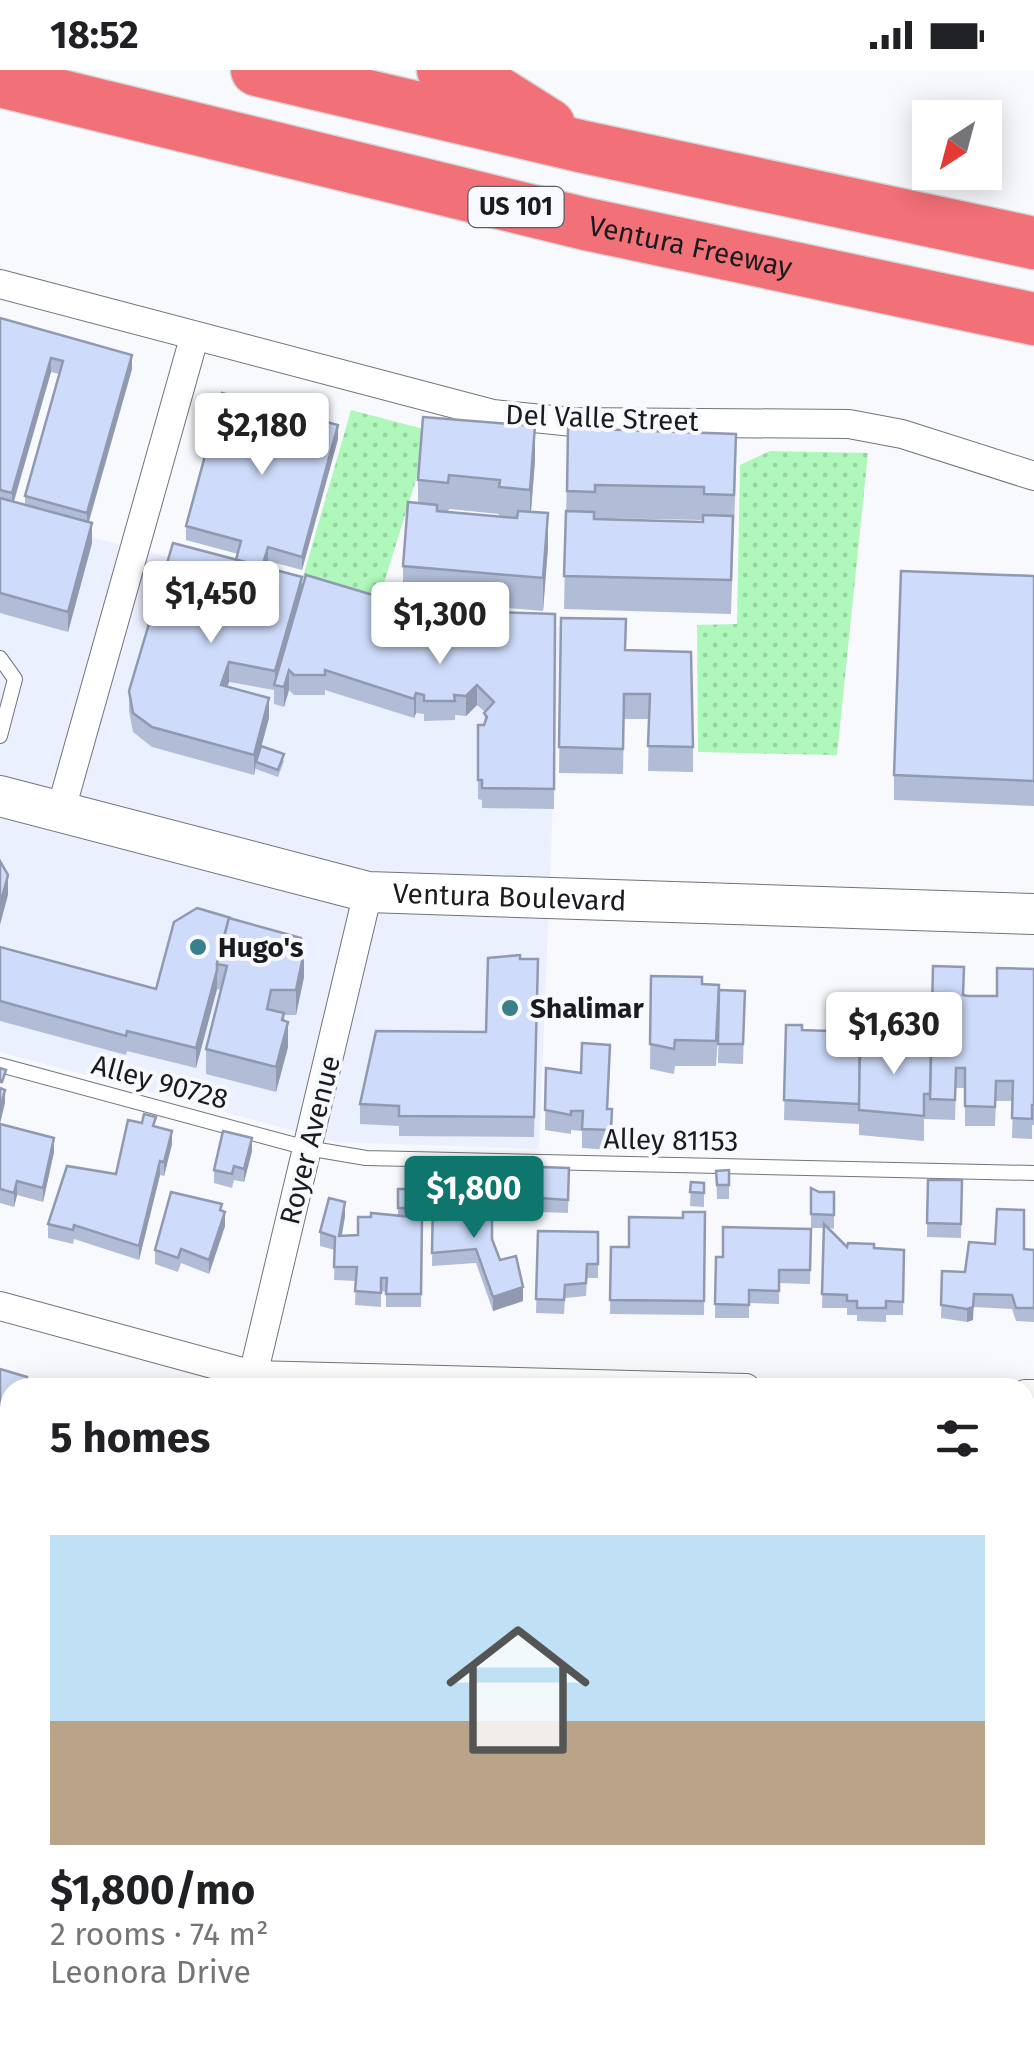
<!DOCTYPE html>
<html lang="en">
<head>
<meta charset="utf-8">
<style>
  :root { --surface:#fff; --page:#f6f6f6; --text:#202124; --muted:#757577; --accent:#0f766e }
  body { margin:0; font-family:"Fira Sans",sans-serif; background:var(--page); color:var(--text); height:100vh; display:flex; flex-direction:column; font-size:38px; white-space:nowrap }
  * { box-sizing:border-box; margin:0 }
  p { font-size:32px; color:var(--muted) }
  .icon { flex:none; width:55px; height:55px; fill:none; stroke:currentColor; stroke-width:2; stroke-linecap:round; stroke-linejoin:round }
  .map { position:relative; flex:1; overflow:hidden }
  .details { position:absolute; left:0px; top:1308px; width:1035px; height:672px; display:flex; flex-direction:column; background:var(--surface); border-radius:30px 30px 0 0; box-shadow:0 5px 25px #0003 }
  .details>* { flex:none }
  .needle { width:65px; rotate:216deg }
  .buttons { position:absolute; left:912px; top:30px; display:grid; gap:20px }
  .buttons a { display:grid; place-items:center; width:90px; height:90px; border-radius:0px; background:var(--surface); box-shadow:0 5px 25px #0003; font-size:50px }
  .price { position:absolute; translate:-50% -85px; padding:0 22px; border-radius:10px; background:#fff; color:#222; font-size:32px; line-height:65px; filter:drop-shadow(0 2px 5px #0008) }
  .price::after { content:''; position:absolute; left:50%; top:60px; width:30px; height:22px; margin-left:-15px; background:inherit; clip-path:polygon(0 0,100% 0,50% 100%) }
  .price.selected { background:var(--accent); color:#fff }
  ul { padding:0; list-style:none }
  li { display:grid; align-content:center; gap:20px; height:530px; padding:0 50px }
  li span { display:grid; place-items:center; height:310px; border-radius:0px; color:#555 }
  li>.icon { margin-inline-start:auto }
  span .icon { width:180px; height:180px; fill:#fffc; stroke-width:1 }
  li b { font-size:42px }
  h2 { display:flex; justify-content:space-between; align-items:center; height:120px; padding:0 50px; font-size:42px }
  .status { display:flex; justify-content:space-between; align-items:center; height:70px; padding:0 50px; background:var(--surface); direction:ltr }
  .status svg { height:28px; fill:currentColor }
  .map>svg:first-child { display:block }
  .built { fill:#eaf0fe }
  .grass { fill:url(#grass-dots) }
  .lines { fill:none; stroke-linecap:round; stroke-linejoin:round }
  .service-casing { stroke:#70747d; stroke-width:16 }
  .minor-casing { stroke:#70747d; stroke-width:30 }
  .secondary-casing { stroke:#70747d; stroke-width:42 }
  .motorway-casing { stroke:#d6d6d7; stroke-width:55 }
  .service { stroke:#fff; stroke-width:14 }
  .minor { stroke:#fff; stroke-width:28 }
  .secondary { stroke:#fff; stroke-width:40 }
  .motorway { stroke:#f27077; stroke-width:52 }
  .wall { fill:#b1bcd7; fill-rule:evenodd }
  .shaded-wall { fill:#9099af }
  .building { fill:#cedbfa; stroke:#9099af; stroke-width:2.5 }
  .poi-dot { fill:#3a808b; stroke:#f7f9fd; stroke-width:4 }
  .labels { text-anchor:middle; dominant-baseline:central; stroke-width:8; stroke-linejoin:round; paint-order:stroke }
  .shield { fill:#f7f9fd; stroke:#5c5e62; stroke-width:2.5 }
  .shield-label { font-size:25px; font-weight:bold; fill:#191b1f }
  .street-label { font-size:28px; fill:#191b1f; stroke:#f7f9fd }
  .poi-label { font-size:28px; font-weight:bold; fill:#191b1f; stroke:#f7f9fd; text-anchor:start }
</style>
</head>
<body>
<div class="status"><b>18:52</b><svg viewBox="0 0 49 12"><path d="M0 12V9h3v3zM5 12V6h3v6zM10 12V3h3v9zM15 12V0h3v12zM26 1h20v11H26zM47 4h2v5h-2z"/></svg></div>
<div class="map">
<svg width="1034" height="1978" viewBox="0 0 1034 1978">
  <defs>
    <pattern id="grass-dots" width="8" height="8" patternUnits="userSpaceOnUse" patternTransform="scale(2.5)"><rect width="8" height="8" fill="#aff7bb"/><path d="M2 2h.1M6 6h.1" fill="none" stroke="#96d3a0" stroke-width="1.8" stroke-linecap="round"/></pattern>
  </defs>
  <rect width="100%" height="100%" fill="#f7f9fd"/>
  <!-- built -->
  <polygon class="built" points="0,443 375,542 560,557 539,1079 336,1072 0,982"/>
  <!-- grass -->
  <g class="grass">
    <polygon points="351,340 431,361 375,542 299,521"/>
    <polygon points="770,381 868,383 837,685 698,682 697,555 737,554 740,395"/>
  </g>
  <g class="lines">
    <defs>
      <g id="service">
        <polyline points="0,588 15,609 0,666"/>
        <polyline points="0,995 307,1078 366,1088 1034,1103"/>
      </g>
      <g id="minor">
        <polyline points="0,214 493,344 573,352 849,354 902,364 1034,406"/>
        <polyline points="60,743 194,268"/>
        <polyline points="0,1236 253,1305 746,1318"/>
        <polyline points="250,1318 368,822"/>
        <polyline points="1025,1324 1034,1324"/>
        <polyline points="0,1684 10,1687"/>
        <polyline points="1025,1761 1034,1761"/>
        <polyline points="0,1925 10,1911"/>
        <polyline points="499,1970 510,1978"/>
      </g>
      <g id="secondary">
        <path id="s1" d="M0,726L368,822L1034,844"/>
      </g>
      <g id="motorway">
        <polyline points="257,0 584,77 1034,173"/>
        <polyline points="443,0 481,12 549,55"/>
        <path id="s2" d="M0,11L586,154L1034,249"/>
      </g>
    </defs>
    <!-- service casing -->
    <use href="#service" class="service-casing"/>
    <!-- minor casing -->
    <use href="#minor" class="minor-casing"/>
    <!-- secondary casing -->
    <use href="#secondary" class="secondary-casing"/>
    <!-- motorway casing -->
    <use href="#motorway" class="motorway-casing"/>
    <!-- service -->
    <use href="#service" class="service"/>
    <!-- minor -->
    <use href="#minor" class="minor"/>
    <!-- secondary -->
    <use href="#secondary" class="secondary"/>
    <!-- motorway -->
    <use href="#motorway" class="motorway"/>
  </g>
  <!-- wall -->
  <g class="wall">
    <path d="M0,248L132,299L89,452L92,473L68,562L0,543ZM51,302L59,304L25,426V435L14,432Z"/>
    <path d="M568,358L736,398L731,544L564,539ZM595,448L703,450V452Z"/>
    <polygon points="338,369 302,500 268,491 266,498 302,520 373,525 456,541 555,544 554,739 482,738 482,730 478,729 478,655 484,655 485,642 477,635 466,646 455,645 455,650 424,651 424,644 416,643 414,648 325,620 325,625 294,625 289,620 284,637 274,634 274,620 229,612 227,617 269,648 261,678 284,691 278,707 256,699 256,697 254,705 152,677 133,662 129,641 129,621 236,490 238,484 186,470 186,456"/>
    <path d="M535,390L531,442L548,477L543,541L403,529V496L418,433V410ZM449,439L499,444V447L448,442Z"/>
    <polygon points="1034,506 1034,736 894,730 894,705"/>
    <polygon points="561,548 625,580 693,677 693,702 648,701 649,649 624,649 623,704 559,703"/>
    <polygon points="174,852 304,907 296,945 284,945 288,977 276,1022 206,1004 206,979 221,920 217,919 196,998 127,981 126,985 0,951 0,877 156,919"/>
    <polygon points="538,889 534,1067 399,1066 399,1056 360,1054 360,1034 486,962"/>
    <polygon points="1034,899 1034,1055 1032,1055 1032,1069 1012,1068 1013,1031 996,1031 995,1056 965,1056 965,1018 956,1018 955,1050 924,1049 924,1071 859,1065 859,1049 859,1054 784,1050 786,955 855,978 931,974 964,925 997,926"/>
    <polygon points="651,906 702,914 719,920 745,921 743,994 718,993 719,952 716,996 675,996 674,1004 650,999"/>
    <polygon points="610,994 608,1039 612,1039 611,1080 582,1078 582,1061 571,1060 571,1064 545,1060 546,998 581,1003"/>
    <polygon points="0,1054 54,1082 43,1132 17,1125 14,1137 0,1133"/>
    <polygon points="156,1057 172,1074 164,1106 160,1105 139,1190 74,1169 73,1174 48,1168 48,1154 116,1104"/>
    <polygon points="252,1081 244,1112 234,1110 232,1118 214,1113 214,1100"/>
    <polygon points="541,1097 569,1098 568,1143 540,1142"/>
    <polygon points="729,1100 729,1129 717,1129 716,1101"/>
    <polygon points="928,1110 962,1110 961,1168 927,1167"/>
    <polygon points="691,1112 704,1113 704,1137 690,1136"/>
    <polygon points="811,1118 819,1122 834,1122 834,1159 829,1158 847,1177 904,1180 903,1245 886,1245 886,1252 857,1251 857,1245 847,1245 847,1238 822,1238 824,1158 811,1158"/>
    <polygon points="398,1119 410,1119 410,1146 422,1148 421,1237 386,1237 386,1222 381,1221 381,1237 355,1235 356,1211 334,1210 335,1180 320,1176 320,1162 345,1146 342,1166 358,1165 398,1145"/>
    <polygon points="433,1131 492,1170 500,1190 523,1231 493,1241 476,1193 432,1196"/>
    <polygon points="222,1141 225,1156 209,1204 181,1193 178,1202 155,1194 155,1180"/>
    <polygon points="705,1142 704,1245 610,1244 611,1177 629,1177 683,1148"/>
    <polygon points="811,1159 810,1214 779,1213 779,1234 749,1233 749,1248 715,1248 716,1187 723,1187"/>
    <polygon points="538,1161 598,1162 598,1208 587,1208 586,1226 565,1228 564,1244 536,1243"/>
    <polygon points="1024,1179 1034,1180 1034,1252 1016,1251 1012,1239 974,1237 973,1250 967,1252 941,1248 942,1201 965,1202"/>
    <polygon points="0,1299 10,1318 10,1381 0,1378"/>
    <polygon points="1025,1391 1034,1392 1034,1505 1025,1505"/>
    <polygon points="1034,1595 1033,1662 1025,1662 1025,1624 1030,1624 1025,1614 1025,1600"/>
    <polygon points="128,1970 178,1970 172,1978 138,1978"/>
    <polygon points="986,1970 1003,1970 997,1978"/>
  </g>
  <!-- shaded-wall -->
  <g class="shaded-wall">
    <polygon points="132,285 132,299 87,457 87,443"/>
    <polygon points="51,288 51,302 12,437 12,423"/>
    <polygon points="338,355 338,369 302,500 302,487"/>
    <polygon points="535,356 535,390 530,453 530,420"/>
    <polygon points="548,443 548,477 543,541 543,508"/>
    <polygon points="92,453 92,473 68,562 68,542"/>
    <polygon points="268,477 268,491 261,516 261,503"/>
    <polygon points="302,507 302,527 275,615 275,601"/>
    <polygon points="229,592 229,612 221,635 221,615"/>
    <polygon points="289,600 289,620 284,637 284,617"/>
    <polygon points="477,615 477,635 466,646 466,626"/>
    <polygon points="416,623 416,643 414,648 414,629"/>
    <polygon points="269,628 269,648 257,692 256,692 254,705 254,685"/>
    <polygon points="8,805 8,825 0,855 0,835"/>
    <polygon points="304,882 304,907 296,945 296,920"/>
    <polygon points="217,900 217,919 196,998 196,978"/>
    <polygon points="284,943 284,965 288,952 288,977 276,1022 276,997"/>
    <polygon points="5,1020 5,1033 0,1054 0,1040"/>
    <polygon points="172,1061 172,1074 164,1106 164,1092"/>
    <polygon points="54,1068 54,1082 43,1132 43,1118"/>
    <polygon points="252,1068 252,1081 244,1112 244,1099"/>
    <polygon points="160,1091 160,1105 139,1190 139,1176"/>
    <polygon points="17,1111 17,1125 14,1137 14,1123"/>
    <polygon points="345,1132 345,1146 339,1179 339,1166"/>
    <polygon points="225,1142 225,1156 209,1204 209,1190"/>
    <polygon points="523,1217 523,1231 493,1241 493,1227"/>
    <polygon points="973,1237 973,1250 967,1252 967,1239"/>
    <polygon points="6,1481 6,1494 0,1515 0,1502"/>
    <polygon points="168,1970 178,1970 172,1978 162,1978"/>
    <polygon points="264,1970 274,1970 268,1978 259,1978"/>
    <polygon points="345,1970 355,1970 349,1978 340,1978"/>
    <polygon points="960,1970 970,1970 964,1978 954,1978"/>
  </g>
  <!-- building -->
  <g class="building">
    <polygon points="0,248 132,285 87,443 25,426 63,291 51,288 12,423 0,420"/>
    <polygon points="222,323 338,355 302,487 268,477 262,497 236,490 241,471 186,456"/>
    <polygon points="423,347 535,356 530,420 499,417 500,410 449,405 448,413 418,410"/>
    <polygon points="568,358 736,364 734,425 704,424 704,417 595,415 595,422 567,421"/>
    <polygon points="0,428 92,453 68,542 0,523"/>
    <polygon points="408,432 437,435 437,441 517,448 518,441 548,443 543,508 403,496"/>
    <polygon points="566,441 594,442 594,449 703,452 703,445 733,446 731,510 564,506"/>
    <polygon points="173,473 302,507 275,601 229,592 221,615 269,628 254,685 152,657 133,643 129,621"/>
    <polygon points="901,501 1034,506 1034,711 894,705"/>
    <polygon points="306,505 373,525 456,541 555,544 554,719 482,718 482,710 478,710 478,655 484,655 487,647 484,643 494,632 477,615 466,626 454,625 455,631 424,631 424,625 416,623 414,629 325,600 325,605 294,605 289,600 284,617 274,615"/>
    <polygon points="561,548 626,549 625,580 691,582 693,677 648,676 650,624 624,624 623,679 559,677"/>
    <polygon points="261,676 284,684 278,700 256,692"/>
    <polygon points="0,791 8,805 0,835"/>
    <polygon points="197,838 231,848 229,848 217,894 217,900 196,978 127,961 126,966 0,931 0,877 156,919 174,852"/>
    <polygon points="229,848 301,868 304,882 296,920 271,920 267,939 284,943 282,950 288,952 276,997 206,979 227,896 217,894"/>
    <polygon points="520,885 520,889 538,889 534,1047 399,1046 399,1036 360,1034 376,961 486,962 488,888"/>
    <polygon points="933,896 964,897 963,925 968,926 997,926 997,898 1034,899 1034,1035 1032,1035 1032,1049 1012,1048 1013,1011 996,1011 995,1037 965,1036 965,998 956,998 955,1030 930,1029"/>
    <polygon points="651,906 702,907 702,914 719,915 716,971 675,970 674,979 650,974"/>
    <polygon points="719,920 745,921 743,974 718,974"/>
    <polygon points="786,955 802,955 802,960 855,962 855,978 860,977 859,1034 784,1030"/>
    <polygon points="860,972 931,974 930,1024 924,1024 924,1046 859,1040"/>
    <polygon points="582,973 610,975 607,1039 612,1039 611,1060 582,1059 583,1041 571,1041 571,1045 545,1040 546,998 581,1003"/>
    <polygon points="0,998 6,1000 2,1012 0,1012"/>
    <polygon points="0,1018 5,1020 0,1040"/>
    <polygon points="144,1044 156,1047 153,1056 172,1061 164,1092 160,1091 139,1176 74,1155 73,1160 48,1154 67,1096 116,1104 128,1050 142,1053"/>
    <polygon points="0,1054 54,1068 43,1118 17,1111 14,1123 0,1119"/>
    <polygon points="223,1061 252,1068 244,1099 234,1096 232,1104 214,1100"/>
    <polygon points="541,1097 569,1098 568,1130 540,1128"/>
    <polygon points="729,1100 729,1115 717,1115 716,1101"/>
    <polygon points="928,1110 962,1110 961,1154 927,1153"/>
    <polygon points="691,1112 704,1113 704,1123 690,1122"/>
    <polygon points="811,1118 819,1122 834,1122 834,1145 811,1144"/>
    <rect x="398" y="1119" width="12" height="19"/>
    <polygon points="171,1122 222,1134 220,1140 225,1142 209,1190 181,1179 178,1188 155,1180"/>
    <polygon points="329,1128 345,1132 339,1166 358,1165 358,1147 371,1147 371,1143 422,1148 421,1224 386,1224 387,1208 381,1208 381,1223 355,1221 357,1197 334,1197 335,1167 320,1162"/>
    <polygon points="433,1131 492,1133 492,1169 500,1190 516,1186 523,1217 493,1227 476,1179 432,1183"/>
    <polygon points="997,1139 1024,1140 1024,1179 1034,1180 1034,1238 1016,1238 1012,1225 974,1224 973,1237 967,1239 941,1235 942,1201 965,1202 969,1172 995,1174"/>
    <polygon points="683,1142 705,1142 704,1231 610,1230 611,1177 629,1177 629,1147 683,1148"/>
    <polygon points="824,1154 847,1177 848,1173 874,1174 874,1178 904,1180 903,1232 886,1231 886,1238 857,1238 857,1231 847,1231 847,1225 822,1224"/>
    <polygon points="723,1157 811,1159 810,1200 779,1200 779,1221 749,1220 749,1235 715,1234 716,1187 723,1187"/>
    <polygon points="538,1161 598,1162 598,1194 587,1194 586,1213 565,1215 564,1230 536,1229"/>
    <polygon points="0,1299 27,1307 27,1318 10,1318 10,1368 0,1364"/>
    <polygon points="65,1313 80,1317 64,1318"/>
    <polygon points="1025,1391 1034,1392 1034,1491 1025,1491"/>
    <polygon points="0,1479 6,1481 0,1502"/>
    <polygon points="1034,1595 1034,1617 1025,1601"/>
    <polygon points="1025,1624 1034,1624 1033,1649 1025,1648"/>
    <polygon points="17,1970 67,1970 61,1978 12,1978"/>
    <polygon points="145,1970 168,1970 162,1978 155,1978"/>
    <polygon points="264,1970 259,1978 206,1978 197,1971"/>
    <polygon points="276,1970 345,1970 340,1978 270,1978"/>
    <polygon points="749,1970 805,1970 804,1972 813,1978 743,1978"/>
    <polygon points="845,1970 846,1970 857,1978 839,1978"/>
    <polygon points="945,1970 960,1970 954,1978 940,1978"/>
  </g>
  <!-- markers -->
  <g class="poi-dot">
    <circle cx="198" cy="877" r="10"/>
    <circle cx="510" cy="938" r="10"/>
  </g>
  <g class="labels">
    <!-- shield labels -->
    <rect class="shield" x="468.5" y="117" width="95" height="40" rx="8"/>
    <g class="shield-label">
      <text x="516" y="137">US 101</text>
    </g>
    <!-- street labels -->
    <g class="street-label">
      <text stroke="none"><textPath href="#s2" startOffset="710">Ventura Freeway</textPath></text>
      <text transform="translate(602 348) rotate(2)">Del Valle Street</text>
      <text stroke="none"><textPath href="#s1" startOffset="522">Ventura Boulevard</textPath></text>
      <text transform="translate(160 1012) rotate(15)">Alley 90728</text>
      <text transform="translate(310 1070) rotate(-76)">Royer Avenue</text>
      <text transform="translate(671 1070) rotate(1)">Alley 81153</text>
    </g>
    <!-- poi labels -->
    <g class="poi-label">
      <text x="218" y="877">Hugo's</text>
      <text x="530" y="938">Shalimar</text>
    </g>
  </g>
</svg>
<div class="buttons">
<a><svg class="needle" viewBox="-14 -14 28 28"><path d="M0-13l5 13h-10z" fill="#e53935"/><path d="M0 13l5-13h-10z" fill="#757577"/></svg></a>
</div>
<b class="price" style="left:262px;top:408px">$2,180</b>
<b class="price" style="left:211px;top:576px">$1,450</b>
<b class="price" style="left:440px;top:597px">$1,300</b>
<b class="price" style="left:894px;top:1007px">$1,630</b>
<b class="price selected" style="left:474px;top:1171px">$1,800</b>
<section class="details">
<h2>5 homes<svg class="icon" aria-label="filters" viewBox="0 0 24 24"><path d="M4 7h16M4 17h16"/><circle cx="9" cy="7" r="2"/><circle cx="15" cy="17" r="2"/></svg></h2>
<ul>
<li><span style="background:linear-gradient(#bfe0f5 60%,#b9a48a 0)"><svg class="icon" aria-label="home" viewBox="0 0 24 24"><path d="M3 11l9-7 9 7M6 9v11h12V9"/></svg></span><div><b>$1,800/mo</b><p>2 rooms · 74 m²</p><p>Leonora Drive</p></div></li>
</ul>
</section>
</div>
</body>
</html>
